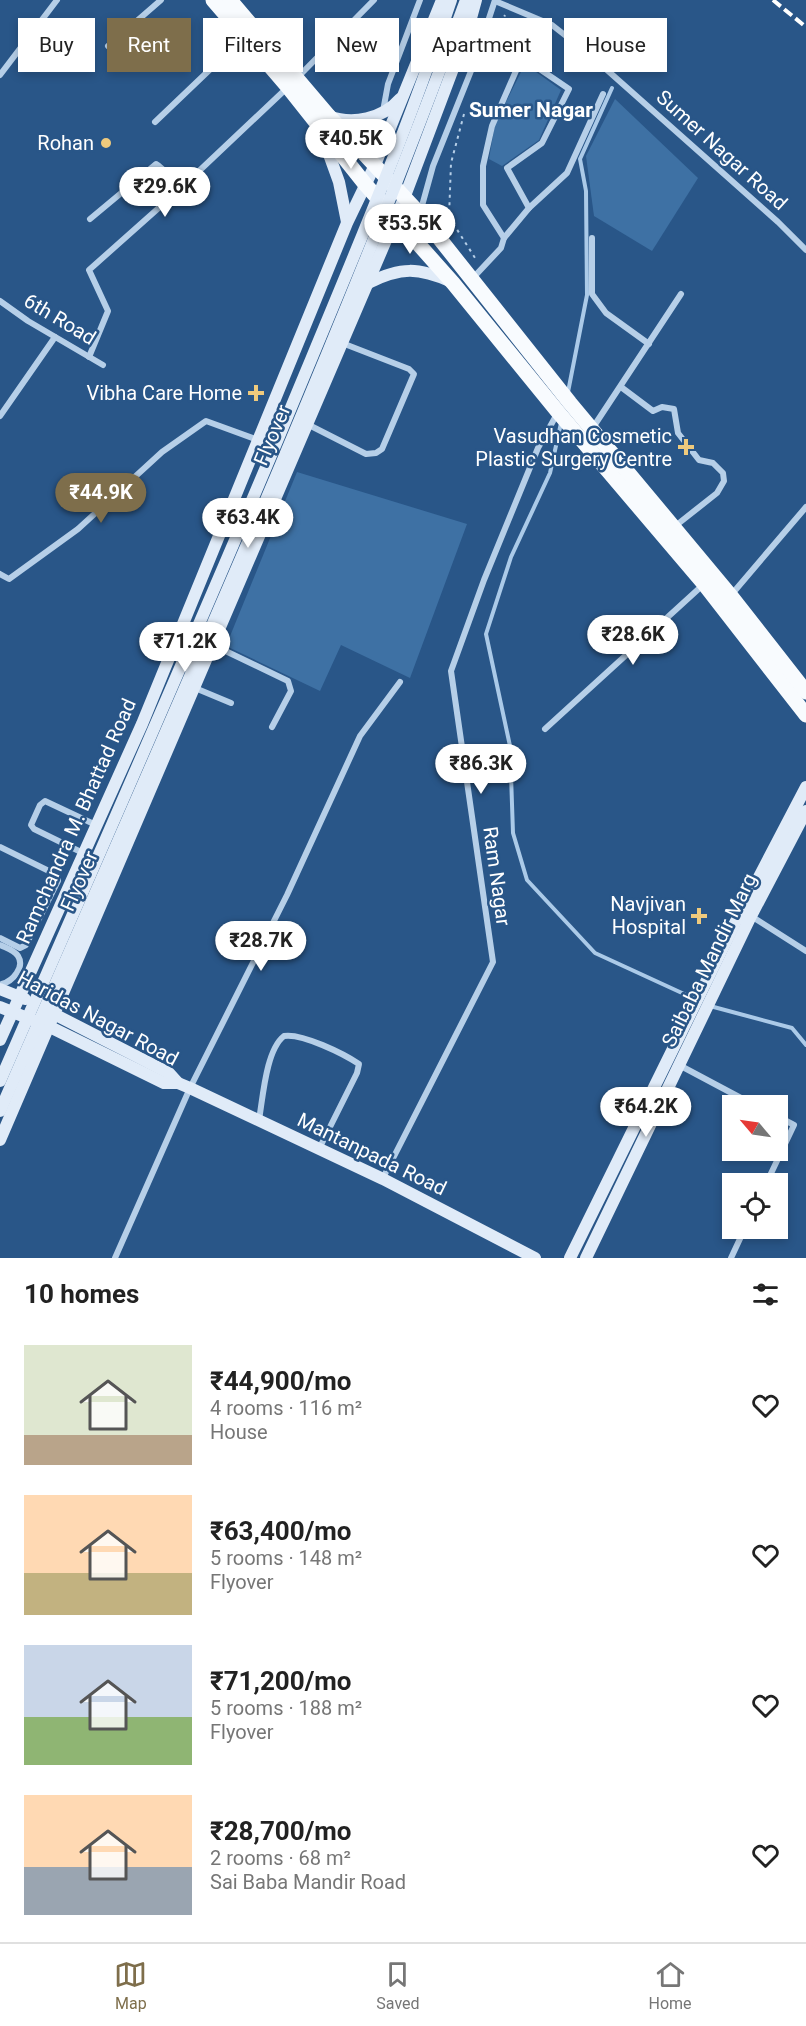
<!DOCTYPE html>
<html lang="en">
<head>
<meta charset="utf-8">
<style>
  :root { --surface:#fff; --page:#f6f6f6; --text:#222; --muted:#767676; --line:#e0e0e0; --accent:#7e6e4b }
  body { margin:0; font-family:Roboto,sans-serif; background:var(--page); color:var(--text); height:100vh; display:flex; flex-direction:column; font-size:22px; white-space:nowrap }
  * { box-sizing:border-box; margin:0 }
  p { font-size:20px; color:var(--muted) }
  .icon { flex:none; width:33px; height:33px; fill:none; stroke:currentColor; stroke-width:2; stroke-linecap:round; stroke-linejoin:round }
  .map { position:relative; height:1258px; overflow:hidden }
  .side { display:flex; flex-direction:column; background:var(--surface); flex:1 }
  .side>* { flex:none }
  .guide { position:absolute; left:18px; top:18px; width:771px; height:54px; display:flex; gap:12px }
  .needle { width:39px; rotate:299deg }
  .controls { position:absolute; left:722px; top:1095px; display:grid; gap:12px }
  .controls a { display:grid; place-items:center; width:66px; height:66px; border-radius:0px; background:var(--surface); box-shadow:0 3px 9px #0003; font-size:30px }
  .price { position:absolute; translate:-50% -51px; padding:0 14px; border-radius:21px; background:#fff; color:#222; font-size:20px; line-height:39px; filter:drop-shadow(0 2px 3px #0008) }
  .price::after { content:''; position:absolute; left:50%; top:36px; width:18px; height:14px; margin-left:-9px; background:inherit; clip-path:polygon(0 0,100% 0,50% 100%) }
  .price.on { background:var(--accent); color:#fff }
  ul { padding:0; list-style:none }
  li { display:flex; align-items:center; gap:18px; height:150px; padding:0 24px }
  li span { display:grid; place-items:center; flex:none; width:168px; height:120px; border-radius:0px; color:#555 }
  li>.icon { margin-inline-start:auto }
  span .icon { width:72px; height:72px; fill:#fffc; stroke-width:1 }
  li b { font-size:26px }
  h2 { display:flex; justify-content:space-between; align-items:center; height:72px; padding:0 24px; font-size:26px }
  .tag { padding:0 21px; border-radius:0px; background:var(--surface); box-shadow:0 3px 9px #0003; font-size:21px; line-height:54px }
  .tag.on { background:var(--accent); color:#fff }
  .tab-bar { display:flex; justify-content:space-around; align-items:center; height:84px; border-top:2px solid var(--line); background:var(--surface); font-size:16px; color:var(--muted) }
  .tab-bar a { display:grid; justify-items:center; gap:3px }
  .tab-bar .on { color:var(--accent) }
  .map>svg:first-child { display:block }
  .green { fill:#3e71a4 }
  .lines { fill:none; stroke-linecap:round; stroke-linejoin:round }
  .stream { stroke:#abcae8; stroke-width:4 }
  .path { stroke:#b6cfe8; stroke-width:2; stroke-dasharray:3 4.5; stroke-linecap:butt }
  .street { stroke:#b6cfe8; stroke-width:6 }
  .secondary { stroke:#e0ebf8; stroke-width:12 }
  .primary { stroke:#f8fbfe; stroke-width:15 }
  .rail { stroke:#fff; stroke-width:4; stroke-dasharray:10 4.5; stroke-linecap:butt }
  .secondary-bridge { stroke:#e0ebf8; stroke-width:12 }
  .poi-dot { fill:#efca7d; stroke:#295688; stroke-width:2 }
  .labels { text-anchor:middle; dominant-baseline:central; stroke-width:5; stroke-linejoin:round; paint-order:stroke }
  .poi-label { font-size:20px; fill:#fff; stroke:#295688; text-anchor:end }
  .street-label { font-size:20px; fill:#fff; stroke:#295688 }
  .neighbourhood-label { font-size:21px; font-weight:bold; fill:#fff; stroke:#295688 }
</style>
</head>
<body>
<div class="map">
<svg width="806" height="1258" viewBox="0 0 806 1258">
  <rect width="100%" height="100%" fill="#295688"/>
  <!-- green -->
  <g class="green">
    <polygon points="525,64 561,90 539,140 502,166 489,159 495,124"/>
    <polygon points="615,99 698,178 652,251 594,216 586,156"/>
    <polygon points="297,472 467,524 410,678 341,645 320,691 226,646"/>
  </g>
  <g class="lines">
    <!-- stream -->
    <g class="stream">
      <polyline points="568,392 587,295 586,191 580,159 612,88"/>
      <polyline points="561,423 550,473 511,557 486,634 510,746 513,833 527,880 595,953 695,999"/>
      <polyline points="710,1006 792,1028 806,1045"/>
    </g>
    <!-- path -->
    <g class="path">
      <polyline points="495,37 505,15"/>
      <polyline points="464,114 451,163 449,217 477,261"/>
    </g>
    <!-- street -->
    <g class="street">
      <polyline points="495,1 552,25 589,54 778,222 806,250"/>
      <polyline points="482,39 522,57 492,126 483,166 483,205 504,238"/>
      <polyline points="108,46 161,0"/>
      <polyline points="522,57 569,89 542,143 507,168 529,208"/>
      <polyline points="0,75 57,0"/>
      <polyline points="297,78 374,0"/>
      <polyline points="383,111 388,84 420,0"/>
      <polyline points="155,122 244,37"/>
      <polyline points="420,213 433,166 475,61 495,0"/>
      <path d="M90,219L156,164C164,168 173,182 180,189"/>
      <polyline points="592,238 592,294 606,313 649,344"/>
      <polyline points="472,279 501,248 504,238 529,208 567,173 603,94"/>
      <polyline points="0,301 28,321 103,365"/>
      <polyline points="89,357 108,311 89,270 180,189 288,87"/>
      <polyline points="621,387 653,411 662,407 674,409 678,433 699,460 713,463 723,473 724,481 717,493 674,527"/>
      <polyline points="0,416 55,337"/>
      <polyline points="307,424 366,454 376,453 382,449 414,374 409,369 342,343"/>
      <polyline points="592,429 681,294"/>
      <polyline points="0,574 9,579 78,529 162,452 206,421 258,440"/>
      <polyline points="732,594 806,507"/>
      <polyline points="213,645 288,681 291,691 272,727"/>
      <polyline points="195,688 231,703"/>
      <polyline points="545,729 704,584"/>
      <polyline points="0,847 55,874 58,876 58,881 26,945 20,948 0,938"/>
      <polyline points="83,853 34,829 31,825 40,805 45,801 96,825"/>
      <polyline points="751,916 806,951"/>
      <path d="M0,945C6,948 14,950 18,956C25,967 13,981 2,984"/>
      <polyline points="679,1065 756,1106"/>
      <path d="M259,1120C263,1097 266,1050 284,1036C302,1033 344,1054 359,1064L357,1073L319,1149"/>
      <polyline points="383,1178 493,962 451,671 484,580 538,448 557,414"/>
      <polyline points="766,1184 794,1125 777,1116"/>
      <polyline points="115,1258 190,1088 287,895 360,736 400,682"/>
      <polyline points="731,1258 745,1228"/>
    </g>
    <!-- secondary -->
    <g class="secondary">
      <path d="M329,116C352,125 383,119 400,99"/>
      <polyline points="322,135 339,182 347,222"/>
      <path d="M368,283C401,267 418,267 452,282"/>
      <polyline points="0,989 25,999"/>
      <polyline points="0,1007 50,1027 164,1083 178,1083 190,1088 383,1179 535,1258"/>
      <polyline points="48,1011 169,1073 178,1083"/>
      <polyline points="0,1040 142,724 347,223 375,165 442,0"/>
      <polyline points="0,1140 405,196 468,29 476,0"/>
      <polyline points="570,1258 734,925 806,787"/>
      <polyline points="586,1258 751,916 806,811"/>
    </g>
    <!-- primary -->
    <g class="primary">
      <polyline points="213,0 288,87 365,184 453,283 558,412 704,584 806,715"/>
      <polyline points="230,0 328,115 420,214 570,403 731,596 806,692"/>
    </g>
    <!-- rail -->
    <polyline class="rail" points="773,0 806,27"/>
    <!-- secondary-bridge -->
    <g class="secondary-bridge">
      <path d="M0,1081C96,861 193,642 285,422C343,282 403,143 451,0"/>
      <path d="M0,1111C160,743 327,377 466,0"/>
    </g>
  </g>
  <!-- markers -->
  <g class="poi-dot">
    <circle cx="106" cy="143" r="6"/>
    <path d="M253 384h6v6h6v6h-6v6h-6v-6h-6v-6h6z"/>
    <path d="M683 438h6v6h6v6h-6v6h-6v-6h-6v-6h6z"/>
    <path d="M696 907h6v6h6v6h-6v6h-6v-6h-6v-6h6z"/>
  </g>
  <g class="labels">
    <!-- poi labels -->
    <g class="poi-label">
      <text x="94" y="143">Rohan</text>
      <text x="242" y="393">Vibha Care Home</text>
      <text x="672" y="436">Vasudhan Cosmetic<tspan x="672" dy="23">Plastic Surgery Centre</tspan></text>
      <text x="686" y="904">Navjivan<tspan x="686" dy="23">Hospital</tspan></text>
    </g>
    <!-- street labels -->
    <g class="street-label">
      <text transform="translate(722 150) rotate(42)">Sumer Nagar Road</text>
      <text transform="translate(60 319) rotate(31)">6th Road</text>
      <text transform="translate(272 435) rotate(-67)">Flyover</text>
      <text transform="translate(76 821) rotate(-66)">Ramchandra M. Bhattad Road</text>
      <text transform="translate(497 876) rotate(82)">Ram Nagar</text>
      <text transform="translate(79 881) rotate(-66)">Flyover</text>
      <text transform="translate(709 960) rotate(-64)">Saibaba Mandir Marg</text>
      <text transform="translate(98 1018) rotate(28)">Haridas Nagar Road</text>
      <text transform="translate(372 1154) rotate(26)">Mantanpada Road</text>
    </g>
    <!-- neighbourhood labels -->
    <g class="neighbourhood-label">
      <text x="531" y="110">Sumer Nagar</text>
    </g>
  </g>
</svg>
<div class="controls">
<a><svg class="needle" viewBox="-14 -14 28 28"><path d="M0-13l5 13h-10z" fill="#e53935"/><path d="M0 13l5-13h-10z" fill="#767676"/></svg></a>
<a><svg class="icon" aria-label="locate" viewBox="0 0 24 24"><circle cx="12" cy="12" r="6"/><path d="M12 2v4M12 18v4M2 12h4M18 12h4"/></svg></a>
</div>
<b class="price" style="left:351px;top:170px">₹40.5K</b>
<b class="price" style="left:165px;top:218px">₹29.6K</b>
<b class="price" style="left:410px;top:255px">₹53.5K</b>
<b class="price on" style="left:101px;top:524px">₹44.9K</b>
<b class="price" style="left:248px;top:549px">₹63.4K</b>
<b class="price" style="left:633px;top:666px">₹28.6K</b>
<b class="price" style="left:185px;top:673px">₹71.2K</b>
<b class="price" style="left:481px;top:795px">₹86.3K</b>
<b class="price" style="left:261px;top:972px">₹28.7K</b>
<b class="price" style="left:646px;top:1138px">₹64.2K</b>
<div class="guide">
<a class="tag">Buy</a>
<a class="tag on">Rent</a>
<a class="tag">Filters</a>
<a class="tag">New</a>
<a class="tag">Apartment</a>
<a class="tag">House</a>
</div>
</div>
<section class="side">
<h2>10 homes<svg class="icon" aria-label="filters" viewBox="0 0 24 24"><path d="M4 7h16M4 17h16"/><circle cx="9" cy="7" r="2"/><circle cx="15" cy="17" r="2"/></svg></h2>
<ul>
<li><span style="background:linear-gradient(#dfe7d0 75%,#b9a48a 0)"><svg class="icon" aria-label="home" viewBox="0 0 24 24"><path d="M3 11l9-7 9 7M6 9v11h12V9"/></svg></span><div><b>₹44,900/mo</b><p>4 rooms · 116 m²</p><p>House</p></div><svg class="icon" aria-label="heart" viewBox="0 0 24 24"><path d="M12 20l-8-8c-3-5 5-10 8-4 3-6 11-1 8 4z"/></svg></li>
<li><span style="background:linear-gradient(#ffd9b3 65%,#c2b280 0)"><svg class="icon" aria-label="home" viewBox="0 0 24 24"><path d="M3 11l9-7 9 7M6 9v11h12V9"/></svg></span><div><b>₹63,400/mo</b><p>5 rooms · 148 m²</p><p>Flyover</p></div><svg class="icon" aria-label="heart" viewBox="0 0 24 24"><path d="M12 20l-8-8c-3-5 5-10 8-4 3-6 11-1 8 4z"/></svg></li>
<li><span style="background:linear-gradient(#c9d6e8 60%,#8fb573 0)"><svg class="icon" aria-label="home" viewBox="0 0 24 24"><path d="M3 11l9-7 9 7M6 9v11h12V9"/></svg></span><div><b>₹71,200/mo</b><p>5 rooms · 188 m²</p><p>Flyover</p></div><svg class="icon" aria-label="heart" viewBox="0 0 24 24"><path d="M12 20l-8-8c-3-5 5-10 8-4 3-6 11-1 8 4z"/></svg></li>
<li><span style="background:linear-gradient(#ffd9b3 60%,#9aa5b1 0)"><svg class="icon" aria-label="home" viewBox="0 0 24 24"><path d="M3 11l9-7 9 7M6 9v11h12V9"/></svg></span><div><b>₹28,700/mo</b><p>2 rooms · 68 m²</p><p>Sai Baba Mandir Road</p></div><svg class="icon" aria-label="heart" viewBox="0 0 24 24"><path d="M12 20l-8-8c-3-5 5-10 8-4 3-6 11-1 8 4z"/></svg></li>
</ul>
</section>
<nav class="tab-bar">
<a class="on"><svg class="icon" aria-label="map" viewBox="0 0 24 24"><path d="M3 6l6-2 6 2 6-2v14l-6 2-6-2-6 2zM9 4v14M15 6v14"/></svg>Map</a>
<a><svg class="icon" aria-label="saved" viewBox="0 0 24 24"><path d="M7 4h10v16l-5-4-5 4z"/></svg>Saved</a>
<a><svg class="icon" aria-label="home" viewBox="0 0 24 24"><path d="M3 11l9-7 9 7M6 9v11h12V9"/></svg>Home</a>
</nav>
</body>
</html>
